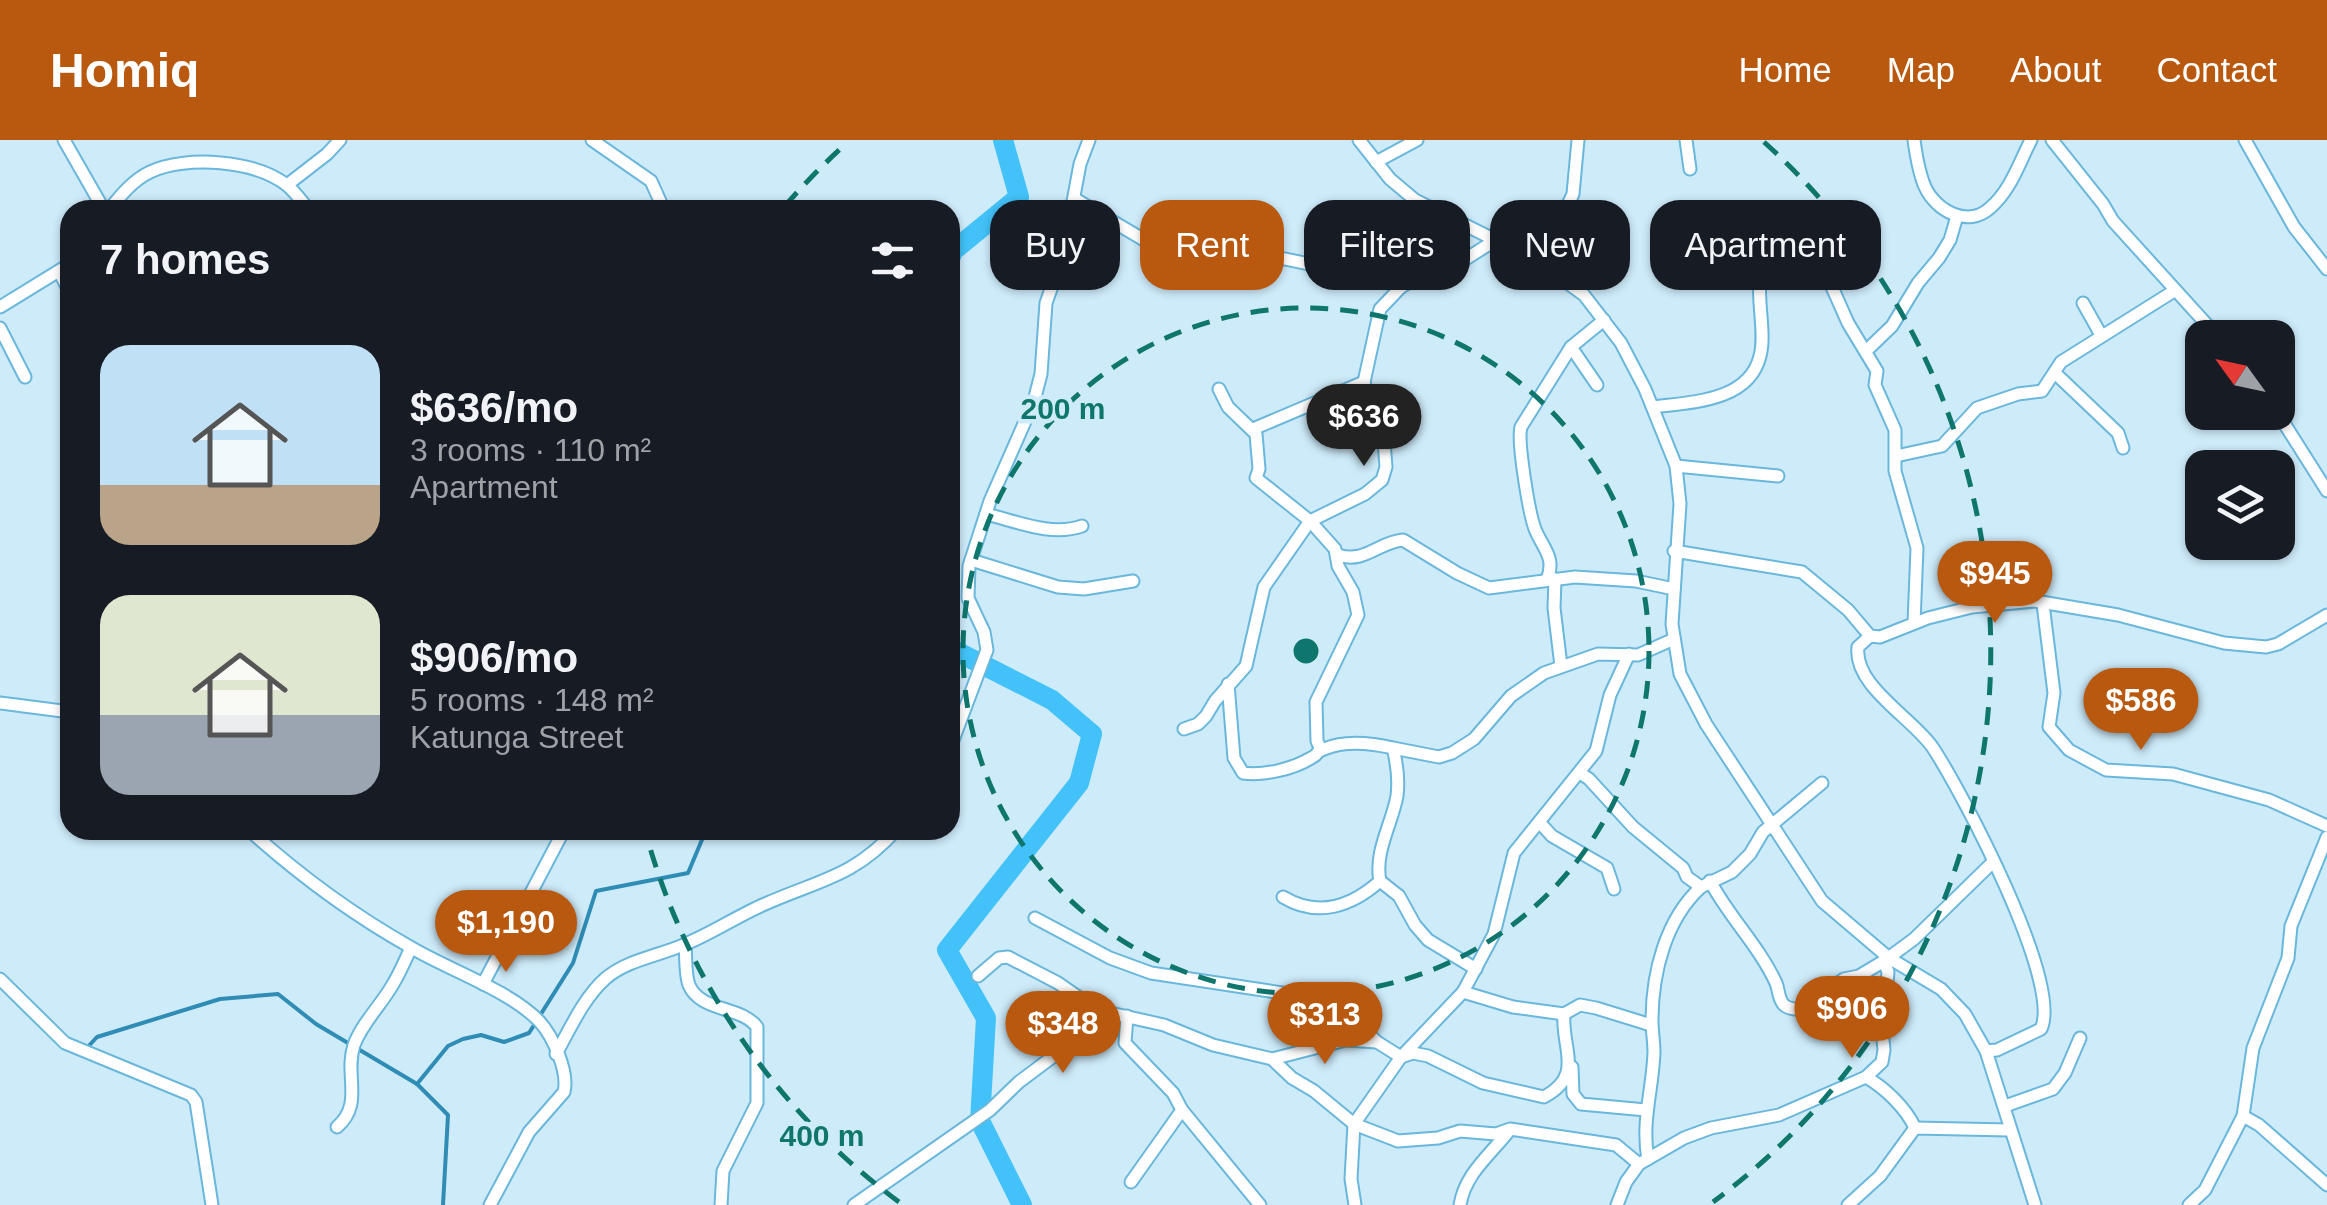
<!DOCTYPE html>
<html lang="en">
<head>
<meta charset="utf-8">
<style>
  :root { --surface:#171b24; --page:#20242c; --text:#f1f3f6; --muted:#9ea1a6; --accent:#b8590f }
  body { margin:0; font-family:Helvetica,sans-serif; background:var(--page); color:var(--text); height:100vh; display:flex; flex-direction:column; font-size:38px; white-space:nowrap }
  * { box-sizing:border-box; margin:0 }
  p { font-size:32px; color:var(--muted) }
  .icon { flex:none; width:55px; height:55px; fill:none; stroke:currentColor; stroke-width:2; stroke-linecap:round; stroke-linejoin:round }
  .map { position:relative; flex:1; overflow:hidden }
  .details { position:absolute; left:60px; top:60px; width:900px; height:640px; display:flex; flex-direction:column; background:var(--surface); border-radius:30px; box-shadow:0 2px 8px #0004 }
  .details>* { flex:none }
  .guide { position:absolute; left:990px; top:60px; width:950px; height:90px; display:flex; gap:20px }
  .needle { width:65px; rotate:303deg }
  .controls { position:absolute; left:2185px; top:180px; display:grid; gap:20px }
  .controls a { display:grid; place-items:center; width:110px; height:110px; border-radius:20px; background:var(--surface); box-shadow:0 2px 8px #0004; font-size:50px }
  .price { position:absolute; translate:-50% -85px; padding:0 22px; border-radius:35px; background:var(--accent); color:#fff; font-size:32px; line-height:65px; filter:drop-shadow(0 2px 5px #0008) }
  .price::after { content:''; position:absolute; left:50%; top:60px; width:30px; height:22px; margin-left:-15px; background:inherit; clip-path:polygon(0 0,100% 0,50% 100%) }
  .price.on { background:#222; color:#fff }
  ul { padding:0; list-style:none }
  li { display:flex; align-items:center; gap:30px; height:250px; padding:0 40px }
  li span { display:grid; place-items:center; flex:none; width:280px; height:200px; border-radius:30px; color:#555 }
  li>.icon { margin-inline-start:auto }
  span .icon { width:120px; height:120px; fill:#fffc; stroke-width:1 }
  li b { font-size:42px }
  h2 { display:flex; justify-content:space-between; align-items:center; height:120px; padding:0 40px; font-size:42px }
  .pill { padding:0 35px; border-radius:30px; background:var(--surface); box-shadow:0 2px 8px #0004; font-size:35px; line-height:90px }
  .pill.on { background:var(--accent); color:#fff }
  header { display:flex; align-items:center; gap:60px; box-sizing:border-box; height:140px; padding:0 50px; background:var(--accent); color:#fff }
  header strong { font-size:48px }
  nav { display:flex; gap:55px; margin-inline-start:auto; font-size:35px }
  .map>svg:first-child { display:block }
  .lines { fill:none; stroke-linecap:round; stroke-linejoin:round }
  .stream { stroke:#2e8cb5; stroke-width:4 }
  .river { stroke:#42c2f8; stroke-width:20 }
  .minor-casing { stroke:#6ab7dc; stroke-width:15 }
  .minor { stroke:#fff; stroke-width:11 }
  .ring { fill:none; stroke:#0f766e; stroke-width:5; stroke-dasharray:18 12 }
  .centre { fill:#0f766e; stroke:#ceebfa; stroke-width:5 }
  .ring-label { font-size:30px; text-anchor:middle; font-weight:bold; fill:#0f766e; stroke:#ceebfa; stroke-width:9; stroke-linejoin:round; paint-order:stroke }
</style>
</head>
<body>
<header>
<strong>Homiq</strong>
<nav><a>Home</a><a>Map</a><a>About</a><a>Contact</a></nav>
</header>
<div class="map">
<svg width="2327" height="1065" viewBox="0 0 2327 1065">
  <rect width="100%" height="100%" fill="#ceebfa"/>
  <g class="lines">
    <!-- stream -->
    <g class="stream">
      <polyline points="85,910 97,897 220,859 278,854 316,884 417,944 448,975 443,1065"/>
      <polyline points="417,944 448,906 463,899 481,895 504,902 529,893 573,823 596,751 688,733 704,695 719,690"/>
    </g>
    <!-- river -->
    <g class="river">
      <polyline points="950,119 953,111 1019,57 1003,0"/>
      <polyline points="950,508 1052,560 1092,594 1079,643 947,810 986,878 980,981 1022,1065"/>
    </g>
    <defs>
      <g id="minor">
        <polyline points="64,0 104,70"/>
        <polyline points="592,0 651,41 664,70"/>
        <polyline points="1359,0 1390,39 1415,60 1537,121 1584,155 1621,203 1645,249 1676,326 1680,364 1672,484 1680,534 1706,584 1822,761 1889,818 1941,849 1965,874 1986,911 2035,1065"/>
        <polyline points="1686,0 1690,29"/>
        <path d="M1914,0C1916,15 1919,33 1925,47C1936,71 1968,88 1990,68C2011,50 2019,23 2031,0"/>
        <polyline points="2052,0 2103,64 2113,81 2219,198"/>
        <polyline points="2245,0 2294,87 2327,129"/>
        <polyline points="1376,22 1417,0"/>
        <polyline points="287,45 327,14 340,0"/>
        <polyline points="1075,59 1166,113 1224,110 1251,112 1314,125 1382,132 1401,147"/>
        <path d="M109,70C120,56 133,40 150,32C186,15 256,20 288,46C296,53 302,62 309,70"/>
        <polyline points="1534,120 1552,79 1566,69 1573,54 1578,0"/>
        <polyline points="60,133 70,153"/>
        <polyline points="2083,163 2101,195"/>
        <polyline points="0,167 70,124"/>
        <polyline points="0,188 25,237"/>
        <polyline points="1571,207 1597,245"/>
        <polyline points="1866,211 1892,186 1918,143 1939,118 1950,100 1957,76"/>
        <polyline points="2055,233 2118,293 2123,308"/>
        <polyline points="1219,249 1228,267 1256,294 1259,329 1256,338 1310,381 1335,409 1338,426 1353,452 1358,475 1316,562 1317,601 1321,610"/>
        <path d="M1653,267C1690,262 1749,262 1760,216C1766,194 1757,162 1760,137L1779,128L1820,120L1848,183L1877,231L1875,245L1895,290V331L1917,408L1914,483"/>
        <polyline points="2277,272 2327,351"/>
        <polyline points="1253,289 1364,242"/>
        <polyline points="1896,316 1942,306 1977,268 2018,254 2042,251 2061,222 2174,151"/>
        <polyline points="1676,326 1778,336"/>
        <path d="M986,374C1016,381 1051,397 1082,386"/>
        <polyline points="1674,411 1802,432 1848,470 1870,496 1880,497 1928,478 1972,467 2035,461 2118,475 2224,503 2266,507 2278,504 2327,475"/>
        <path d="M1338,415C1365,424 1378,402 1403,400L1457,433L1489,448L1575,437L1636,441L1674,449"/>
        <polyline points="971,420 1058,447 1084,449 1133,441"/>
        <polyline points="1555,439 1554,468 1561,526"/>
        <path d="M1547,440C1556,417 1543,409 1535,389C1529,373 1517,301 1521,287L1571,207L1604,180"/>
        <polyline points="2043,464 2054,553 2049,587 2069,610 2106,630 2173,634 2269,660 2327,686"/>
        <path d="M1870,496L1858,507C1853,546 1914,579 1933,608C1962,652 2063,843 2041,889L1997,910L1986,911"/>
        <path d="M1228,544L1234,618L1243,633C1263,636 1293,629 1311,618C1322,612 1312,614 1324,609C1345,600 1372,603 1393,608C1397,624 1399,640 1397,656C1392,684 1374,712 1380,741L1399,756L1415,785L1428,800L1476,829"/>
        <polyline points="0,563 70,572"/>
        <polyline points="1184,589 1198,584 1206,576 1215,561 1246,526 1264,447 1310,381 1365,354 1382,340 1386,327 1384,302 1369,264 1364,242 1380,169 1401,147 1428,132 1461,122 1494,101"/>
        <polyline points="950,608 987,510 984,492 968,458 969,426 990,361 1034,261 1041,234 1046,163 1063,115 1080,24 1089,0"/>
        <polyline points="1393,608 1439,617 1452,613 1474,599 1511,556 1544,533 1598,514 1638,515 1674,499"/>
        <polyline points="1580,633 1589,639 1633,687 1683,728 1687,737 1701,747 1732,732 1750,714 1763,692 1822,643"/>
        <polyline points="1540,683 1552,696 1607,728 1614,749"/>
        <path d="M249,690C299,735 353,775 412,808C449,830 509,850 539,881C553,896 569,932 564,952L529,992L490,1065"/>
        <path d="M1710,741C1729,777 1759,806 1776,843C1779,850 1778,859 1784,865C1788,869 1795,869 1800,870L1844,839L1859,836L1884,821L1914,799L1992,723"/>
        <path d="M1283,757C1318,778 1352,766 1380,741"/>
        <path d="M1035,778L1110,818L1151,833L1335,861L1377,902L1401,917L1413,913L1428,916L1483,943L1544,957C1585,935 1561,908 1564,874"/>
        <path d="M685,805C686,816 685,835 689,845C700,872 742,866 757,887V963L723,1031L721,1065"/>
        <path d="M1884,821L1888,832L1882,890L1884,910L1882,922L1866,937C1885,948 1906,968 1915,988"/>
        <polyline points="978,836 999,818 1008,817 1058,843 1097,870 1164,885 1213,905 1272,919 1292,938 1314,951 1354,984 1401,917 1463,852 1494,794 1514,713 1596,611 1610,555 1629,514"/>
        <polyline points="0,839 65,903 191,955 196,962 212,1065"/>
        <polyline points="483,844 564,690"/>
        <polyline points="1463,852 1513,867 1564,874 1580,865 1596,868 1651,885"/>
        <polyline points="1127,876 1125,903 1173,953 1182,970 1260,1065"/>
        <path d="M556,914C570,889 584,857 606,838C627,820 658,816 683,805C711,794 737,776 765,764C819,740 854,737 896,690"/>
        <polyline points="1272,919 1346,900 1377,902"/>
        <polyline points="1572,927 1573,954 1581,964 1646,970"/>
        <polyline points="2005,966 2053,949 2065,933 2080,898"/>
        <polyline points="2243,976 2259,985 2327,1045"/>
        <path d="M337,987C364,964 344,935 354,905C362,883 382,864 393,844C400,833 405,820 411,808"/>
        <path d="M1648,1019C1641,982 1653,948 1654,912C1654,902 1652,891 1652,881C1652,834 1665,780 1701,747"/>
        <polyline points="1131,1042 1182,970"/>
        <polyline points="854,1065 990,970 1019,942 1071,903 1097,870"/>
        <polyline points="1355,1065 1351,1039 1354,984 1398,1001 1438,998 1460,991 1496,994 1510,989 1616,1005 1639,1024"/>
        <path d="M1460,1065C1465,1034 1489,1016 1508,992"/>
        <polyline points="1617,1065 1626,1042 1639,1024 1684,998 1711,988 1779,975 1866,937"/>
        <polyline points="1848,1065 1880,1036 1915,988 2009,990"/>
        <polyline points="2189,1065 2205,1050 2243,976 2253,908 2288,818 2291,786 2327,697"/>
      </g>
    </defs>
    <!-- minor casing -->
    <use href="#minor" class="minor-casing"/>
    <!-- minor -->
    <use href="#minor" class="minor"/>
  </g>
  <!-- distance rings -->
  <g class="ring">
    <circle cx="1306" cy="511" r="343"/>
    <path d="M899 1062A685 685 0 0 1 646 694M785 66A685 685 0 0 1 848 2M1764 2A685 685 0 0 1 1713 1062"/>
  </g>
  <circle cx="1306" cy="511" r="15" class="centre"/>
  <g class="ring-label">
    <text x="1063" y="279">200 m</text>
    <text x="822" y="1006">400 m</text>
  </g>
</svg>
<div class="controls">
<a><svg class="needle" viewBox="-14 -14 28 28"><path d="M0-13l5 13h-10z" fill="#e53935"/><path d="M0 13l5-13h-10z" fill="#9ea1a6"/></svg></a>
<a><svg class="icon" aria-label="layers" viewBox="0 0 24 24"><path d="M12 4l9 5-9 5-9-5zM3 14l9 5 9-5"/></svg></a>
</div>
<b class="price on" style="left:1364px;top:329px">$636</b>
<b class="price" style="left:1995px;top:486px">$945</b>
<b class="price" style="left:2141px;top:613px">$586</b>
<b class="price" style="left:506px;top:835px">$1,190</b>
<b class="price" style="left:1852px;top:921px">$906</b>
<b class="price" style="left:1325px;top:927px">$313</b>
<b class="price" style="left:1063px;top:936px">$348</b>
<div class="guide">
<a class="pill">Buy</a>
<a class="pill on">Rent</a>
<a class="pill">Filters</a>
<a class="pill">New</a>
<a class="pill">Apartment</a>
</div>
<section class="details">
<h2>7 homes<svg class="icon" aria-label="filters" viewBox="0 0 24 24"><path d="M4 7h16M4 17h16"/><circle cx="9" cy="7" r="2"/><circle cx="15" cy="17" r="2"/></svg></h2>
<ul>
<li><span style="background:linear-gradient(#bfe0f5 70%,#b9a48a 0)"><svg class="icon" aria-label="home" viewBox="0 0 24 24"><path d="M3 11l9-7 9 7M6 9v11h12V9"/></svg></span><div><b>$636/mo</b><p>3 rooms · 110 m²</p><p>Apartment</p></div></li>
<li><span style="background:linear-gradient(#dfe7d0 60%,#9aa5b1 0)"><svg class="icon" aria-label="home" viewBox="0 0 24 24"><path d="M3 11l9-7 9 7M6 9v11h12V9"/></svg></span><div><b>$906/mo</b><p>5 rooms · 148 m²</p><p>Katunga Street</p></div></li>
</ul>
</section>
</div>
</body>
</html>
